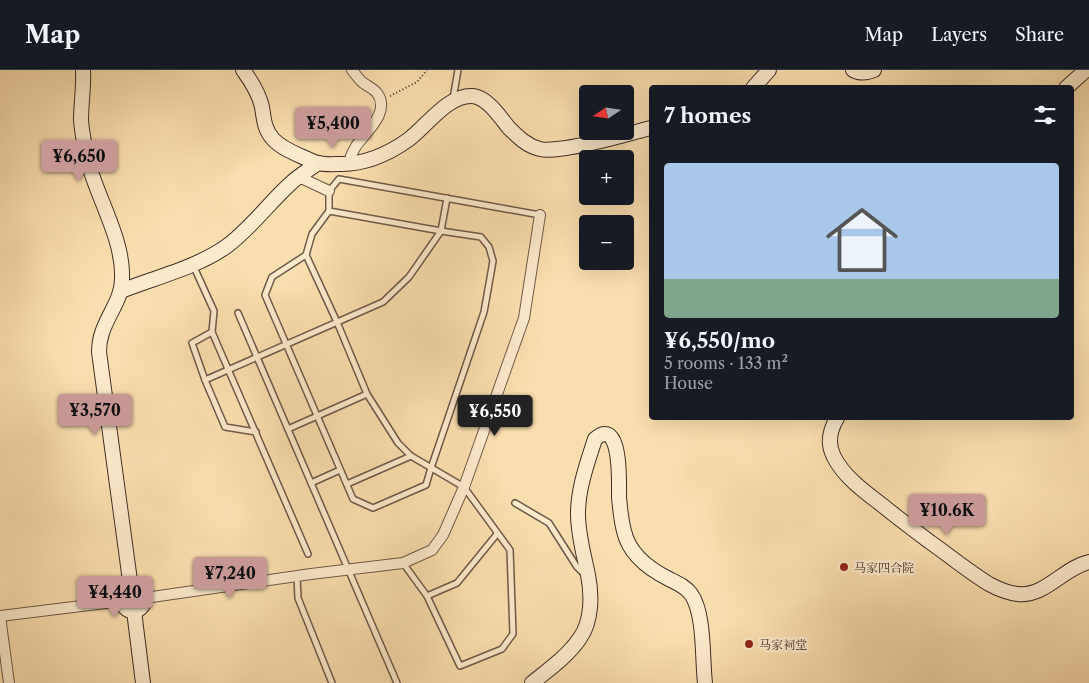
<!DOCTYPE html>
<html lang="en">
<head>
<meta charset="utf-8">
<style>
  :root { --surface:#171b24; --page:#20242c; --text:#f1f3f6; --muted:#9ea1a6; --line:#363941; --accent:#c59692 }
  body { margin:0; font-family:"Libre Caslon Text","Noto Serif SC",serif; background:var(--page); color:var(--text); height:100vh; display:flex; flex-direction:column; font-size:19px; white-space:nowrap }
  * { box-sizing:border-box; margin:0 }
  p { font-size:16px; color:var(--muted) }
  .icon { flex:none; width:28px; height:28px; fill:none; stroke:currentColor; stroke-width:2; stroke-linecap:round; stroke-linejoin:round }
  .map { position:relative; flex:1; overflow:hidden }
  .drawer { position:absolute; left:649px; top:15px; width:425px; height:335px; display:flex; flex-direction:column; background:var(--surface); border-radius:5px; box-shadow:0 5px 20px #0002 }
  .drawer>* { flex:none }
  .needle { width:32px; rotate:257deg }
  .tools { position:absolute; left:579px; top:15px; display:grid; gap:10px }
  .tools a { display:grid; place-items:center; width:55px; height:55px; border-radius:5px; background:var(--surface); box-shadow:0 5px 20px #0002; font-size:25px }
  .price { position:absolute; translate:-50% -42px; padding:0 11px; border-radius:5px; background:var(--accent); color:#111; font-size:16px; line-height:32px; filter:drop-shadow(0 1px 2px #0008) }
  .price::after { content:''; position:absolute; left:50%; top:30px; width:15px; height:11px; margin-left:-8px; background:inherit; clip-path:polygon(0 0,100% 0,50% 100%) }
  .price.selected { background:#222; color:#fff }
  ul { padding:0; list-style:none }
  li { display:grid; align-content:center; gap:10px; height:265px; padding:0 15px }
  li+li { border-top:1px solid var(--line) }
  li span { display:grid; place-items:center; height:155px; border-radius:5px; color:#555 }
  li>.icon { margin-inline-start:auto }
  span .icon { width:90px; height:90px; fill:#fffc; stroke-width:1 }
  li b { font-size:21px }
  h2 { display:flex; justify-content:space-between; align-items:center; height:60px; padding:0 15px; font-size:21px }
  header { display:flex; align-items:center; gap:30px; box-sizing:border-box; height:70px; padding:0 25px; background:var(--surface); border-bottom:1px solid var(--line) }
  header strong { font-size:24px }
  nav { display:flex; gap:28px; margin-inline-start:auto; font-size:18px }
  .map>svg:first-child { display:block }
  .lines { fill:none; stroke-linecap:round; stroke-linejoin:round }
  .lane-casing { stroke:#6d5a49; stroke-width:8 }
  .street-casing { stroke:#6d5a49; stroke-width:12 }
  .secondary-casing { stroke:#3e2e27; stroke-width:16 }
  .path { stroke:#3e2e27; stroke-width:2; stroke-dasharray:1 2.5; stroke-linecap:butt }
  .lane { stroke:#fceacb; stroke-width:5 }
  .street { stroke:#fceacb; stroke-width:10 }
  .secondary { stroke:#fceacb; stroke-width:14 }
  .poi-dot { fill:#8f2418; stroke:#fceacb; stroke-width:2 }
  .labels { text-anchor:middle; dominant-baseline:central; stroke-width:5; stroke-linejoin:round; paint-order:stroke }
  .poi-label { font-size:12px; fill:#3e2e27; stroke:#fceacb; text-anchor:start }
</style>
</head>
<body>
<header>
<strong>Map</strong>
<nav><a>Map</a><a>Layers</a><a>Share</a></nav>
</header>
<div class="map">
<svg width="1089" height="613" viewBox="0 0 1089 613">
  <rect width="100%" height="100%" fill="#fbdeaf"/>
  <filter id="stains"><feTurbulence type="fractalNoise" baseFrequency=".004" numOctaves="4"/><feColorMatrix values="0 0 0 0 .2 0 0 0 0 .09 0 0 0 0 .02 0 0 0 .5 -.17"/></filter>
  <radialGradient id="worn" r=".72"><stop offset=".6" stop-color="#630" stop-opacity="0"/><stop offset="1" stop-color="#630" stop-opacity=".3"/></radialGradient>
  <g class="lines">
    <defs>
      <g id="lane">
        <polyline points="453,29 458,0"/>
        <polyline points="329,141 441,161 481,167 489,177 493,191 484,242 431,398 426,415 373,438 353,429 265,225 272,207 306,185 312,164 329,141 329,121 339,109 540,145"/>
        <polyline points="306,185 337,252 367,324 398,373 411,386 464,417 510,480 513,564 502,579 460,596 427,526 403,493"/>
        <polyline points="193,195 214,241 212,262 308,484"/>
        <polyline points="238,243 397,613"/>
        <polyline points="212,262 192,273 205,310 225,357 256,362"/>
        <polyline points="205,310 383,232 409,207 441,161 447,128"/>
        <polyline points="288,359 367,324"/>
        <polyline points="311,413 340,400"/>
        <polyline points="347,414 411,386"/>
        <polyline points="515,433 549,453 577,497 583,503"/>
        <polyline points="297,506 298,528 332,613"/>
        <polyline points="427,526 457,513 497,464"/>
      </g>
      <g id="street">
        <path d="M348,94C350,88 353,81 356,76C366,62 391,42 377,23C373,18 367,16 362,12C358,8 355,4 352,0"/>
        <polyline points="299,107 329,121"/>
        <polyline points="145,528 311,504 403,493 432,480 443,465 464,417 524,248 540,145"/>
        <polyline points="0,546 122,531"/>
        <polyline points="0,546 9,613"/>
      </g>
      <g id="secondary">
        <path d="M83,0C84,17 81,33 81,50C82,64 85,78 88,92C98,129 124,171 122,209C122,229 108,244 102,263C100,269 99,275 99,282L131,518"/>
        <path d="M243,0C251,11 259,23 262,37C264,49 264,59 273,69C281,78 294,83 305,88C310,90 315,93 319,93C326,95 335,94 342,94C367,94 388,84 408,70C426,57 448,24 473,26C488,28 500,47 509,58C518,67 527,76 540,79C548,81 558,79 566,78C595,74 623,65 651,58"/>
        <path d="M853,0C860,4 867,3 874,0"/>
        <polyline points="753,18 769,0"/>
        <polyline points="1066,18 1086,0"/>
        <path d="M121,221C154,208 198,197 227,176C251,158 268,134 290,114C298,106 309,100 318,93"/>
        <path d="M837,348C830,360 827,374 834,387C844,407 865,422 882,435C898,448 914,460 930,472C950,486 969,502 989,514C998,519 1008,523 1018,524C1045,527 1063,498 1089,492"/>
        <circle cx="133" cy="530" r="11"/>
        <polyline points="134,541 143,613"/>
        <path d="M532,613C548,600 568,586 580,568C592,551 592,525 588,505C584,485 578,465 578,444C578,418 587,394 595,369C598,367 600,364 605,364C621,364 619,415 619,427C620,438 621,450 624,461C629,484 649,499 669,509C677,513 685,516 691,524C705,544 702,588 705,613"/>
      </g>
    </defs>
    <!-- lane casing -->
    <use href="#lane" class="lane-casing"/>
    <!-- street casing -->
    <use href="#street" class="street-casing"/>
    <!-- secondary casing -->
    <use href="#secondary" class="secondary-casing"/>
    <!-- path -->
    <polyline class="path" points="390,26 417,12 427,0"/>
    <!-- lane -->
    <use href="#lane" class="lane"/>
    <!-- street -->
    <use href="#street" class="street"/>
    <!-- secondary -->
    <use href="#secondary" class="secondary"/>
  </g>
  <!-- markers -->
  <g class="poi-dot">
    <circle cx="844" cy="497" r="5"/>
    <circle cx="749" cy="574" r="5"/>
  </g>
  <g class="labels">
    <!-- poi labels -->
    <g class="poi-label">
      <text x="854" y="497">马家四合院</text>
      <text x="759" y="574">马家祠堂</text>
    </g>
  </g>
  <rect width="100%" height="100%" filter="url(#stains)"/>
  <rect width="100%" height="100%" fill="url(#worn)"/>
</svg>
<div class="tools">
<a><svg class="needle" viewBox="-14 -14 28 28"><path d="M0-13l5 13h-10z" fill="#e53935"/><path d="M0 13l5-13h-10z" fill="#9ea1a6"/></svg></a>
<a>+</a>
<a>−</a>
</div>
<b class="price" style="left:333px;top:79px">¥5,400</b>
<b class="price" style="left:79px;top:112px">¥6,650</b>
<b class="price" style="left:95px;top:366px">¥3,570</b>
<b class="price selected" style="left:495px;top:367px">¥6,550</b>
<b class="price" style="left:947px;top:466px">¥10.6K</b>
<b class="price" style="left:230px;top:529px">¥7,240</b>
<b class="price" style="left:115px;top:548px">¥4,440</b>
<section class="drawer">
<h2>7 homes<svg class="icon" aria-label="filters" viewBox="0 0 24 24"><path d="M4 7h16M4 17h16"/><circle cx="9" cy="7" r="2"/><circle cx="15" cy="17" r="2"/></svg></h2>
<ul>
<li><span style="background:linear-gradient(#a9c7e8 75%,#7fa58c 0)"><svg class="icon" aria-label="home" viewBox="0 0 24 24"><path d="M3 11l9-7 9 7M6 9v11h12V9"/></svg></span><div><b>¥6,550/mo</b><p>5 rooms · 133 m²</p><p>House</p></div></li>
</ul>
</section>
</div>
</body>
</html>
